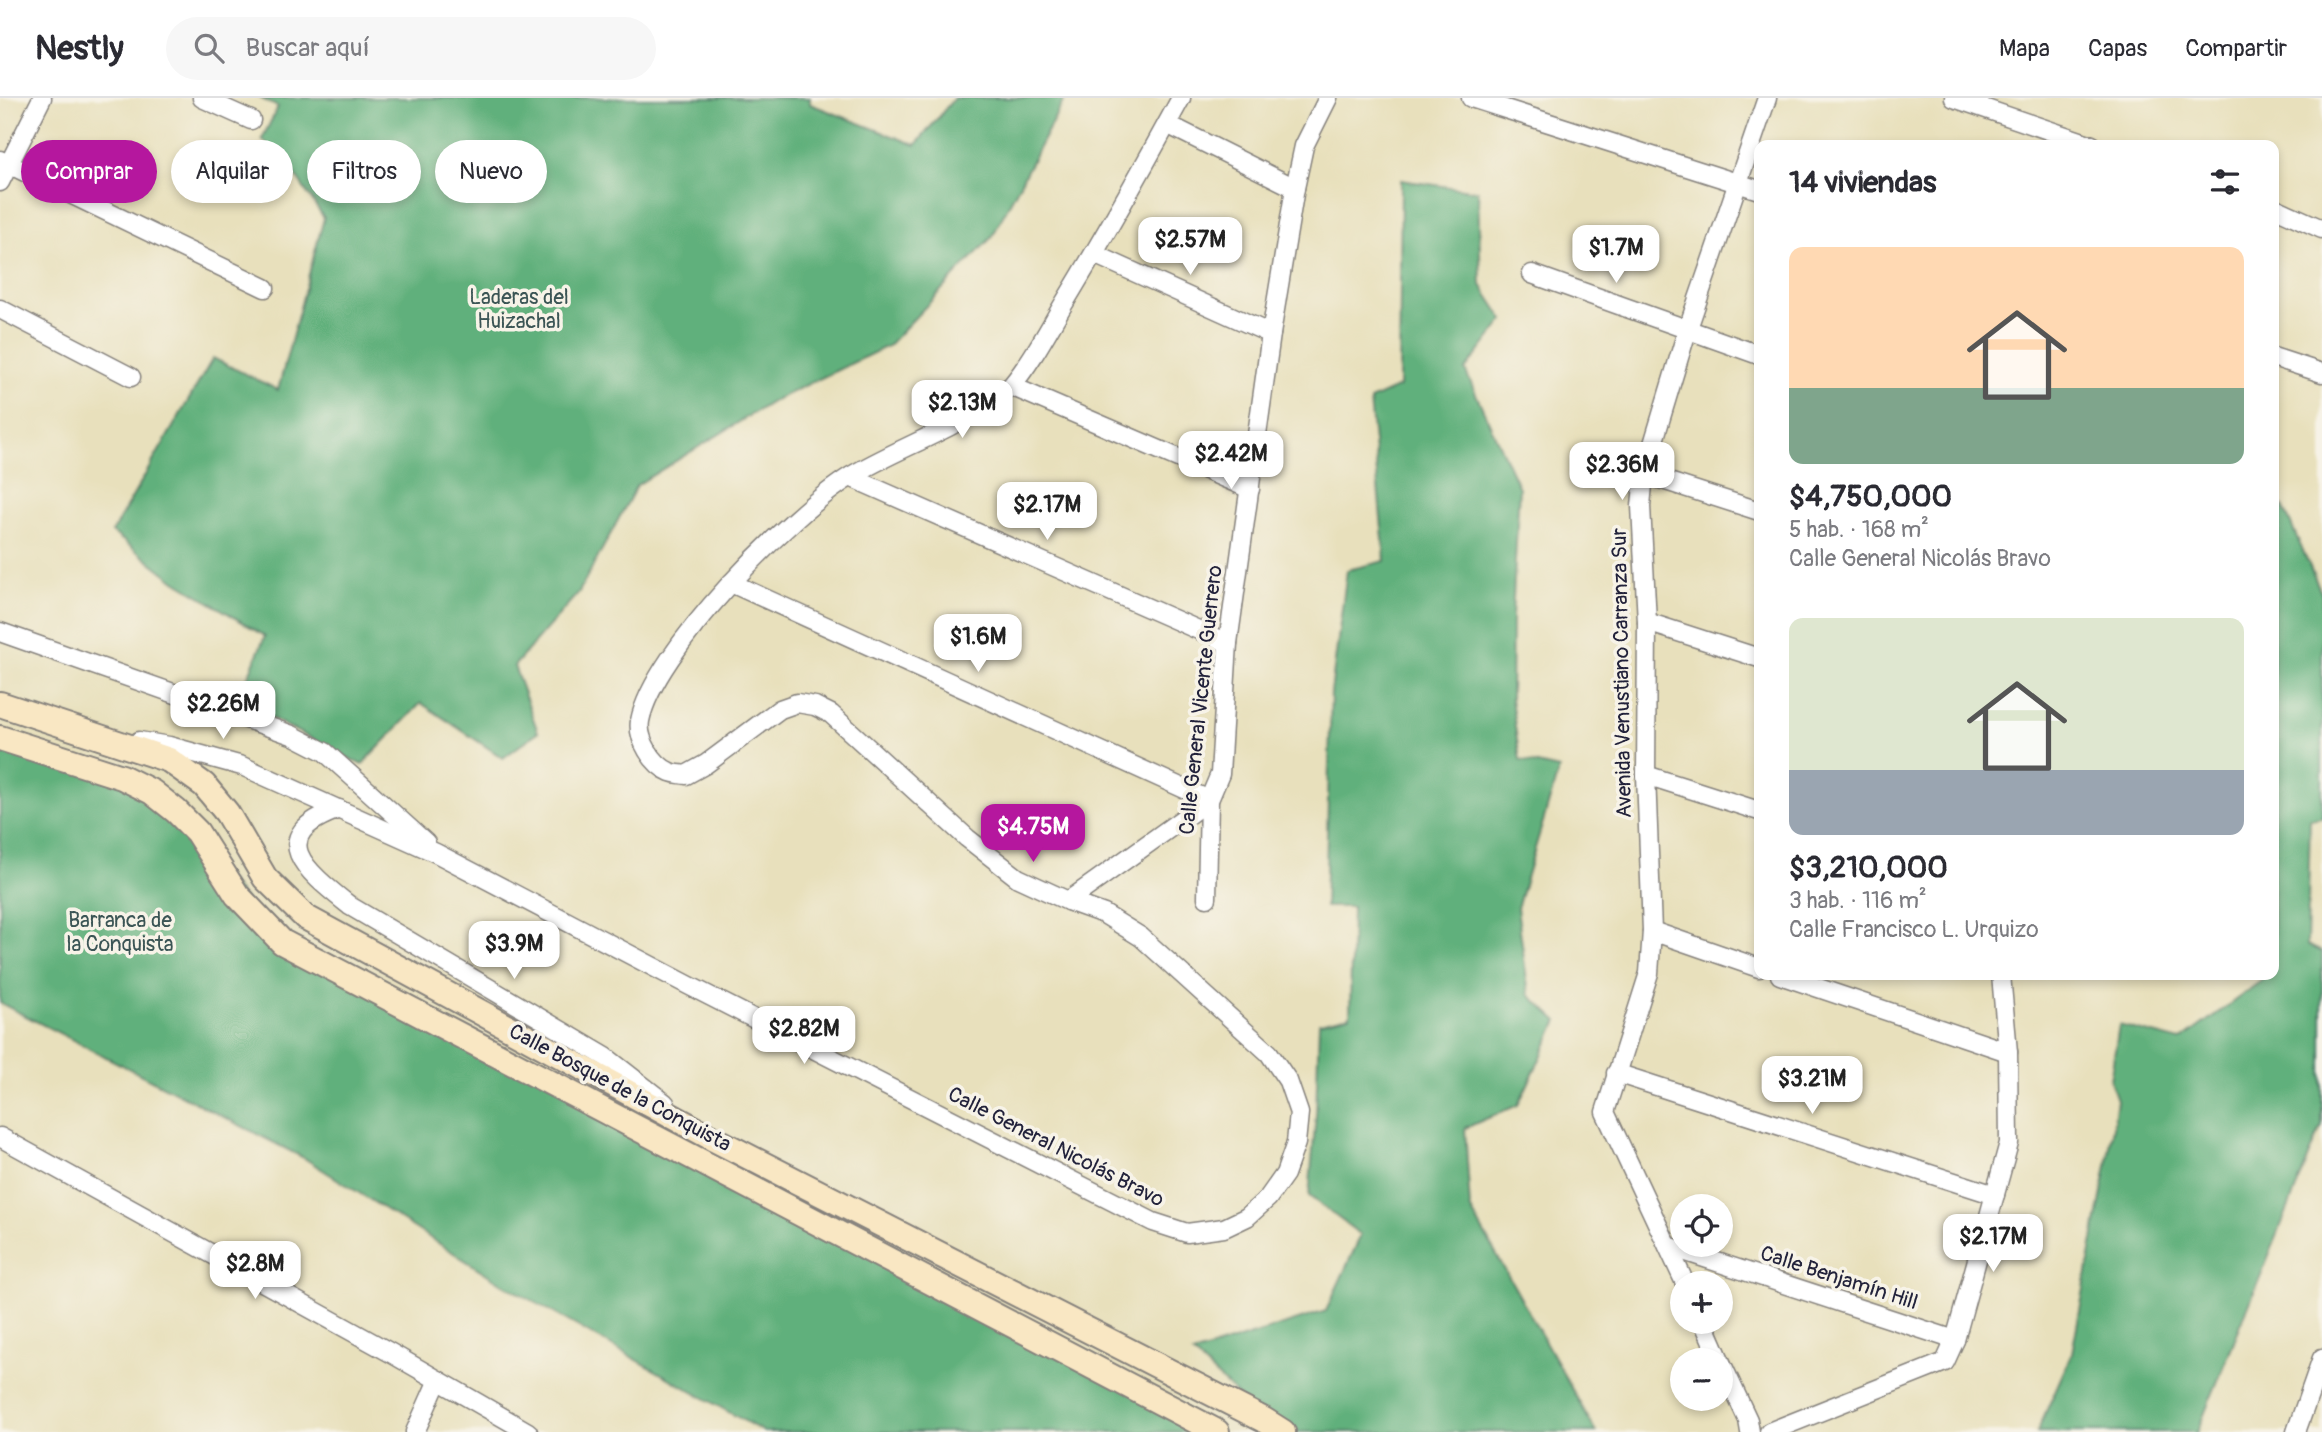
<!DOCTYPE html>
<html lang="es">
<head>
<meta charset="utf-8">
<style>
  :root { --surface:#fff; --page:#f7f7f7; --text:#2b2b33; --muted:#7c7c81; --line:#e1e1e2; --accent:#b5179e }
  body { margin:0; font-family:Pangolin,sans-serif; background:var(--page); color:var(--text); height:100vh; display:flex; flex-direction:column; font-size:26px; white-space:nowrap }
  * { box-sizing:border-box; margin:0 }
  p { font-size:23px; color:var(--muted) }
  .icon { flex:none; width:38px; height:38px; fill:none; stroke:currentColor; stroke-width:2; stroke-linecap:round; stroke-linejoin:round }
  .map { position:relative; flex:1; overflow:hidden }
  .sheet { position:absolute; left:1754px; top:42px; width:525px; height:840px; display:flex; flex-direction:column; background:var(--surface); border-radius:14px; box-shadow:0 4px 10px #0003 }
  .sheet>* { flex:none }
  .top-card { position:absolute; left:21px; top:42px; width:665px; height:63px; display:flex; gap:14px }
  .controls { position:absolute; left:1670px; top:1096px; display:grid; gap:14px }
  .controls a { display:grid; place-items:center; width:63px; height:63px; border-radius:50%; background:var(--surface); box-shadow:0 4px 10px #0003; font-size:35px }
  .price { position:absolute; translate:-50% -60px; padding:0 16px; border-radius:14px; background:#fff; color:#222; font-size:23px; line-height:46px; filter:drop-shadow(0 2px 4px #0008) }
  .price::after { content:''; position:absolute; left:50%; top:42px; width:21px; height:16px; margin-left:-10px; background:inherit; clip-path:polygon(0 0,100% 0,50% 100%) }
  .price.active { background:var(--accent); color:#fff }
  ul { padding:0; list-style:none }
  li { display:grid; align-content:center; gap:14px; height:371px; padding:0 35px }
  li span { display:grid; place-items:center; height:217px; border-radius:14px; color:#555 }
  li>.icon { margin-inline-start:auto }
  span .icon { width:126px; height:126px; fill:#fffc; stroke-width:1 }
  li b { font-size:30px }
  h2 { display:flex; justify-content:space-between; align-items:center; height:84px; padding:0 35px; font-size:30px }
  .tag { padding:0 24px; border-radius:32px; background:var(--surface); box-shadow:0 4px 10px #0003; font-size:24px; line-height:63px }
  .tag.active { background:var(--accent); color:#fff }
  header { display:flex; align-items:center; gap:42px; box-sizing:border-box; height:98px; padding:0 35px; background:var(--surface); border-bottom:2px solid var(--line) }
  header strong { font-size:33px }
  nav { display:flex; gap:38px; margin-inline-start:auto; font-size:24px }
  .search { width:490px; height:63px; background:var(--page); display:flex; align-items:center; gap:18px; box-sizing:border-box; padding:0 24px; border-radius:38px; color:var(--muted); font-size:26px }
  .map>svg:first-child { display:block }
  .forest { fill:#60b07b; stroke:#41695b; stroke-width:2 }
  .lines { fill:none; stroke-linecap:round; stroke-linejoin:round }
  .minor-casing { stroke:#85817c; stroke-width:21 }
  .secondary-casing { stroke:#85817c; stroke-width:28 }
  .minor { stroke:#fff; stroke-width:18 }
  .secondary { stroke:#f9e7c3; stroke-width:24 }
  .labels { text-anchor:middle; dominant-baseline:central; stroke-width:7; stroke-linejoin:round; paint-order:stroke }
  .park-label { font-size:21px; fill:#3b5555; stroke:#f7f3e8 }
  .street-label { font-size:21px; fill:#22223b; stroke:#f7f3e8 }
</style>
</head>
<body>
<header>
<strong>Nestly</strong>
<div class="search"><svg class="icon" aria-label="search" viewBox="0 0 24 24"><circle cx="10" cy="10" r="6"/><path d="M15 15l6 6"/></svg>Buscar aquí</div>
<nav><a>Mapa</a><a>Capas</a><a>Compartir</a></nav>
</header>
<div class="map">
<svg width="2322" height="1334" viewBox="0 0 2322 1334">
  <rect width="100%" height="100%" fill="#f7f3e8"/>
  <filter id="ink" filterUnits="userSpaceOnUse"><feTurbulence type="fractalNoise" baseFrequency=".0143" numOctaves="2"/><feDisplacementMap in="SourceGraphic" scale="14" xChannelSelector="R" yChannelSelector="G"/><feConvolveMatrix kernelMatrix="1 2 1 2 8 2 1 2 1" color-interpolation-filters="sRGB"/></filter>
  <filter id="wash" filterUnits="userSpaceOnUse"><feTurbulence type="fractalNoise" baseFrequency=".00686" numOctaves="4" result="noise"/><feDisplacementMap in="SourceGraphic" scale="28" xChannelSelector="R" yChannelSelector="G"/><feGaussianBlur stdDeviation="1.57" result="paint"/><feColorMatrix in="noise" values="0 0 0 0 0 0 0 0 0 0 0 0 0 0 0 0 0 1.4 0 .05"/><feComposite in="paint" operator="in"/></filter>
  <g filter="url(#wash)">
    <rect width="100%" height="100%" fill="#e8e0bc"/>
    <!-- forest -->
    <g class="forest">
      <polygon points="260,0 810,0 810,6 916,47 954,0 1065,0 992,139 888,248 775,302 637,387 579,494 514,568 538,634 503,660 421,605 362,667 238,603 265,538 175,483 112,434 213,260 278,292 324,120 289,68 262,41 278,9"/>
      <polygon points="1401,82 1478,93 1481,187 1504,222 1465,272 1519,390 1512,519 1511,601 1520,662 1559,671 1517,810 1529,897 1558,923 1518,1007 1465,1030 1470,1110 1596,1334 1283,1334 1264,1322 1193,1256 1326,1213 1361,1137 1309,1098 1316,1016 1319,925 1350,918 1352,809 1325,809 1331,594 1347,472 1385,463 1370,302 1399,289"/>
      <polygon points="2273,406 2283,408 2322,496 2322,719 2310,721 2307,847 2322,854 2322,1027 2197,1334 2037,1334 2072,1255 2107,1067 2117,1002 2110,982 2119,927 2180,943 2269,877 2273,877"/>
      <polygon points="0,641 152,694 282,844 1217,1334 764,1334 501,1185 304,1060 0,905"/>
    </g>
  </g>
  <g filter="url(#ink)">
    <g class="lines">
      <defs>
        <g id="minor">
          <polyline points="202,0 251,22"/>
          <polyline points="1471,0 1759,92"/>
          <polyline points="1954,0 2092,47"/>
          <polyline points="1167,26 1295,90"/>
          <polyline points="0,62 265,190"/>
          <polyline points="0,84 42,0"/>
          <polyline points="2273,109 2322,131"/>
          <polyline points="1094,156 1271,236"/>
          <polyline points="1532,176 1759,257"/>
          <polyline points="0,211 131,279"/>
          <polyline points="2273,259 2322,275"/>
          <polyline points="1011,288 1250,391"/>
          <polyline points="1644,376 1759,413"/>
          <polyline points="850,379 1228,545"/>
          <polyline points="731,485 1209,702 1068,803"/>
          <polyline points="1647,524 1759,560"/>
          <polyline points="0,534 292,637 325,654 426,745"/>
          <path d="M139,643L169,648L242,668L436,755L688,887L1153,1124L1187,1135L1224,1130L1247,1119L1268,1100L1285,1076L1296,1045L1299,1015L1288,983L1269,955L1141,839L1104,816L1068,803L1018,780L967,740L831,616L815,608L797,605L780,611L706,666L686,677C681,676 675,676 670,674C653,667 637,641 640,623C653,554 791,415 851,378C896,351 948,334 991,303C998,298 1006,293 1012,287C1033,262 1049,230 1066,202C1106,136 1144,68 1181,0"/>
          <polyline points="1646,677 1759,713"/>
          <path d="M339,711C261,739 309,775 350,808L606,959L665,1005"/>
          <polyline points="1207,800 1209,702 1220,676 1228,545 1271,236 1295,90 1304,48 1328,0"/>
          <polyline points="1652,833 1759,870"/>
          <polyline points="1780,877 2008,954"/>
          <polyline points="1616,975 1995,1097"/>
          <polyline points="0,1039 391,1255 528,1334"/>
          <polyline points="1668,1148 1955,1242"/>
          <polyline points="1685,1185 1605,1014 1649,875 1652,833 1646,677 1647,524 1641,408 1644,376 1687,233 1767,0"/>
          <polyline points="1703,1223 1720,1262"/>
          <polyline points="1720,1262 1748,1322 1750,1334"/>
          <polyline points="415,1334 438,1282"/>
          <polyline points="1769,1334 1945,1264 1955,1242 2009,1045 2008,954 2001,877"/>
          <polyline points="2296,1334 2322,1260"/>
        </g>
        <g id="secondary">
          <polyline points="0,606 169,662 204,687 227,715 265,780 305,819 712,1040 1264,1322 1283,1334"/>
          <polyline points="0,640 122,679 152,694 176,713 197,734 237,797 282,844 1217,1334"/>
        </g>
      </defs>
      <!-- minor casing -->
      <use href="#minor" class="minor-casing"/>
      <!-- secondary casing -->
      <use href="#secondary" class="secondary-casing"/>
      <!-- minor -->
      <use href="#minor" class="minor"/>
      <!-- secondary -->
      <use href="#secondary" class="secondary"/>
    </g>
  </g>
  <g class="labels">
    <!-- park labels -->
    <g class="park-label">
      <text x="519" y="199">Laderas del<tspan x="519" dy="24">Huizachal</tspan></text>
      <text x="120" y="822">Barranca de<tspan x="120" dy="24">la Conquista</tspan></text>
    </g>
    <!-- street labels -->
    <g class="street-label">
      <text transform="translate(1622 575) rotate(-91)">Avenida Venustiano Carranza Sur</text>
      <text transform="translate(1201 602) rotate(-84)">Calle General Vicente Guerrero</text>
      <text transform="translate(620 990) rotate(28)">Calle Bosque de la Conquista</text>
      <text transform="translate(1056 1049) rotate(27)">Calle General Nicolás Bravo</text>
      <text transform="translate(1839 1180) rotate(18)">Calle Benjamín Hill</text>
    </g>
  </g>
</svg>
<div class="controls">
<a><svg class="icon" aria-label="locate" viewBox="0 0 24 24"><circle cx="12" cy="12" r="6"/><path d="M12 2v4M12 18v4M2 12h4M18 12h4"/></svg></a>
<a>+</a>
<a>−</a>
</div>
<b class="price" style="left:1190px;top:179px">$2.57M</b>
<b class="price" style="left:1616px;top:187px">$1.7M</b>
<b class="price" style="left:962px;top:342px">$2.13M</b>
<b class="price" style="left:1231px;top:393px">$2.42M</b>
<b class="price" style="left:1622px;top:404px">$2.36M</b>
<b class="price" style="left:1047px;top:444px">$2.17M</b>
<b class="price" style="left:978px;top:576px">$1.6M</b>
<b class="price" style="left:223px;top:643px">$2.26M</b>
<b class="price active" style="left:1033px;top:766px">$4.75M</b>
<b class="price" style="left:514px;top:883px">$3.9M</b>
<b class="price" style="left:804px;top:968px">$2.82M</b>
<b class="price" style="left:1812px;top:1018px">$3.21M</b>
<b class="price" style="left:1993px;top:1176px">$2.17M</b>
<b class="price" style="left:255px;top:1203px">$2.8M</b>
<div class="top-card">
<a class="tag active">Comprar</a>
<a class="tag">Alquilar</a>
<a class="tag">Filtros</a>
<a class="tag">Nuevo</a>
</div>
<section class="sheet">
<h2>14 viviendas<svg class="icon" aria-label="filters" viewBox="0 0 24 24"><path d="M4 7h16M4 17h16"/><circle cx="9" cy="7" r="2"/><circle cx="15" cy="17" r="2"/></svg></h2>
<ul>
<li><span style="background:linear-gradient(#ffd9b3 65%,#7fa58c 0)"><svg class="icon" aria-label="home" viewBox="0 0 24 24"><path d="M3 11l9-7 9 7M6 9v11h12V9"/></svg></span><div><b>$4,750,000</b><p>5 hab. · 168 m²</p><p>Calle General Nicolás Bravo</p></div></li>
<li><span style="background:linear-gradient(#dfe7d0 70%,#9aa5b1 0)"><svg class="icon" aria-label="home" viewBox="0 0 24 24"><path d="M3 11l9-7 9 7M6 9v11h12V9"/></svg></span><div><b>$3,210,000</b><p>3 hab. · 116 m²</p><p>Calle Francisco L. Urquizo</p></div></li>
</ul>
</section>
</div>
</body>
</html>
